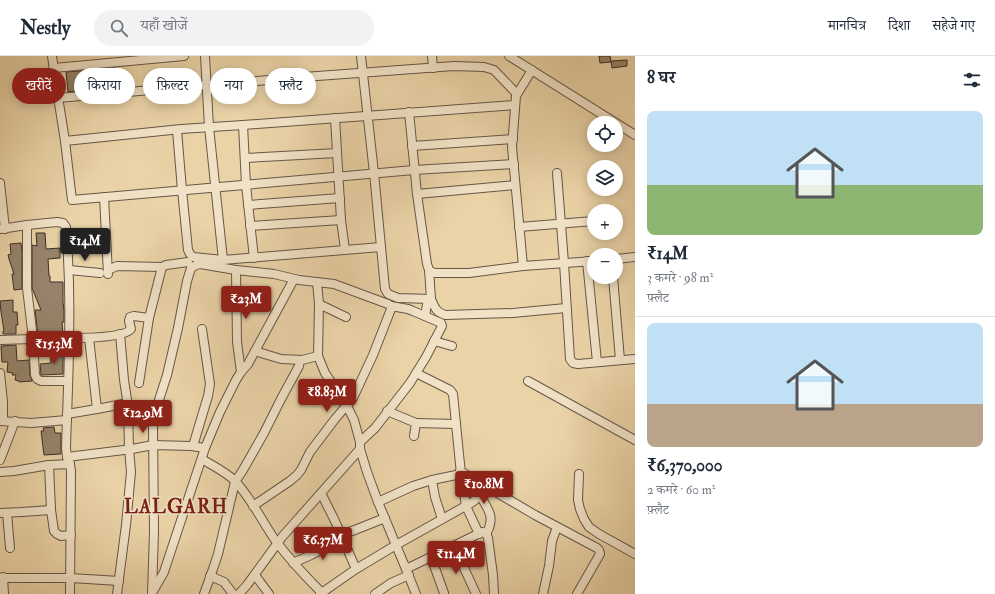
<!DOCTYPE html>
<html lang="hi">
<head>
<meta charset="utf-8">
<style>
  :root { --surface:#fff; --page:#f2f2f3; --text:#1f2937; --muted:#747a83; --line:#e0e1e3; --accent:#8f2418 }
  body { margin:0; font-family:"IM FELL Double Pica","Noto Serif Devanagari",serif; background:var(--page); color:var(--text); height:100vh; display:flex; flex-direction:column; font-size:15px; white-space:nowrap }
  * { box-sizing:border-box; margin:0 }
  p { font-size:13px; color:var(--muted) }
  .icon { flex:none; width:22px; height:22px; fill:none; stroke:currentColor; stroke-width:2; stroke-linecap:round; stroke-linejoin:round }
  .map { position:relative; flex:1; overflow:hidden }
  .drawer { display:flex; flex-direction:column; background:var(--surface); width:360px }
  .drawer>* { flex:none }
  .hud { position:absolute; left:12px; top:12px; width:380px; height:36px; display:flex; gap:8px }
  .tools { position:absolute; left:587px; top:60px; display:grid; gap:8px }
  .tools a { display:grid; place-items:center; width:36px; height:36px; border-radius:50%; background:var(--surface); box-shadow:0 2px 10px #0003; font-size:20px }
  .price { position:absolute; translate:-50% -34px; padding:0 9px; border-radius:4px; background:var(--accent); color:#fff; font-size:13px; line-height:26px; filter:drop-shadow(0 1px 2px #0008) }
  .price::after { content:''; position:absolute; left:50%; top:24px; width:12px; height:9px; margin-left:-6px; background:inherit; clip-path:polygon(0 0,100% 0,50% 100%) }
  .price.selected { background:#222; color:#fff }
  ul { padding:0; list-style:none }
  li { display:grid; align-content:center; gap:8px; height:212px; padding:0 12px }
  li+li { border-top:1px solid var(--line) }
  li span { display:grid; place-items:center; height:124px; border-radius:8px; color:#555 }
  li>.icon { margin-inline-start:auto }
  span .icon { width:72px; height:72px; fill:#fffc; stroke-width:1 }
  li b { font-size:17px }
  h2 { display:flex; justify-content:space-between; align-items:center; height:48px; padding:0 12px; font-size:17px }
  .chip { padding:0 14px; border-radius:18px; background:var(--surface); box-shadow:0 2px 10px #0003; font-size:14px; line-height:36px }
  .chip.selected { background:var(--accent); color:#fff }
  header { display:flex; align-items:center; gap:24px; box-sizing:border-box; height:56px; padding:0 20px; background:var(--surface); border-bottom:1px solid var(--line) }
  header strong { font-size:19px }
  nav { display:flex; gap:22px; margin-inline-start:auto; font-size:14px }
  .search { width:280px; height:36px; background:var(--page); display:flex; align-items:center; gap:10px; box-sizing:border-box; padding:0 14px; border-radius:22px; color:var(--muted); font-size:15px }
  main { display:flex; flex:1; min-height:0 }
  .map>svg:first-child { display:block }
  .building { fill:#96836a; stroke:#3a2d28 }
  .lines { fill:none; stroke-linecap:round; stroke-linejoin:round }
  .minor-casing { stroke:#665648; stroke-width:10 }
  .minor { stroke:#f1e2c6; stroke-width:8 }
  .labels { text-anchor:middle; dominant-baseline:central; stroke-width:3; stroke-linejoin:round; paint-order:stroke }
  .district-label { font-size:19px; font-weight:bold; letter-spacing:1px; fill:#7a1f14; stroke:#f1e2c6 }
</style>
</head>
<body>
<header>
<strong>Nestly</strong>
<div class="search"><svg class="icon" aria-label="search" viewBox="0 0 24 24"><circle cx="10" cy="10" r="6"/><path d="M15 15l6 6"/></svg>यहाँ खोजें</div>
<nav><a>मानचित्र</a><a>दिशा</a><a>सहेजे गए</a></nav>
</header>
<main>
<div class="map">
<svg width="635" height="538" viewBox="0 0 635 538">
  <rect width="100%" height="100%" fill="#ead3a7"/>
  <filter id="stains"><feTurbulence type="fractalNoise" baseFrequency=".005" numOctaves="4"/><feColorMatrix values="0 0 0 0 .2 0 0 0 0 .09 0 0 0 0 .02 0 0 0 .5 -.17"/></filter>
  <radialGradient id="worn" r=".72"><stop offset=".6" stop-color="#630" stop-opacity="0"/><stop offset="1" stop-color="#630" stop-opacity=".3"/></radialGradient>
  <!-- building -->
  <g class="building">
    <polygon points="599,0 610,0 611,6 600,7"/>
    <polygon points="627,4 627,10 612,12 611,5"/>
    <polygon points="116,12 118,31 68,36 66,16"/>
    <polygon points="36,177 45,177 46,193 60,192 60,202 48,203 49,220 50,220 50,226 63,226 63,246 64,255 64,266 62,266 63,280 52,281 52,294 43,295 43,280 38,280 35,254 41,254 32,232 32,189 37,190"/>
    <polygon points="21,187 22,196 22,233 14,234 12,218 14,218 9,203 8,199 11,198 10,188"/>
    <polygon points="13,244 13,256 17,256 18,269 16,269 16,278 3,278 3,275 4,275 1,256 0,245"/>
    <polygon points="16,289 17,305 29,304 30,319 32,325 19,326 19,325 15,324 16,319 12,319 13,317 7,316 8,306 2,306 1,290"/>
    <polygon points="63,295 63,318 41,319 40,308 51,307 50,296"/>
    <polygon points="54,371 55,377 61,377 61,398 44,399 41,375 44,375 43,372"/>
  </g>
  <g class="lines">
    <defs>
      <g id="minor">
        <polyline points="52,0 55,22 65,85 72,144 414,114 514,108"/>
        <polyline points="205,0 209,71 223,204 381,191"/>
        <path d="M361,0L374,117L385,233L388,238L398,242L431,243C435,252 436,256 445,259L513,257L566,252"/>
        <polyline points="432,0 433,12"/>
        <polyline points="509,0 635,79"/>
        <polyline points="54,12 184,0"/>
        <polyline points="58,42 304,21 454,10 484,11 494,14 517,38"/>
        <polyline points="409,56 417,138 427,208 429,214 434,217 469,217 523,210 594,205"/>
        <polyline points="335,62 341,164 345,194"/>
        <polyline points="243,69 246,129 254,202"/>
        <polyline points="177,74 182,134 188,194 190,198 193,201 223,204"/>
        <polyline points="65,85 181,73 243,69 515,49"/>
        <polyline points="412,90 513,83"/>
        <polyline points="245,102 337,97"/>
        <polyline points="557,117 564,207 570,303 573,307 578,308 635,303"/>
        <polyline points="0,127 5,173"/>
        <polyline points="417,138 515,129"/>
        <polyline points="104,141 108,218"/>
        <polyline points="248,149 340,142"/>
        <polyline points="27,169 27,232 33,283 35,319 37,323 41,325 68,325"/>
        <polyline points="250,170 341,164"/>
        <polyline points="519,171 594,165"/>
        <path d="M0,173L27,169L57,166L63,167L66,171C69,208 70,245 69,282C69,318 67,355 66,392L67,401L70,408L71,415L70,538"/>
        <polyline points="616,203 635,201"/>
        <polyline points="587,205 597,306"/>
        <polyline points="523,210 512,91 516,40 532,14"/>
        <polyline points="69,214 100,217"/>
        <polyline points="108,214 117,210 162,211 166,209 188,206"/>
        <polyline points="236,214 237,286 241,316"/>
        <polyline points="429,214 431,243"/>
        <polyline points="613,221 620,304"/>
        <polyline points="317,226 319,248 318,300 325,317 347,350 354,364 360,386 360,393 367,416 378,446 406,513 416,538"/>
        <polyline points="319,248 346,261"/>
        <polyline points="425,260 428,243"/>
        <path d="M69,282C82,282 124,282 131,273L129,265L130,261L134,260L149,262L162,211"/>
        <polyline points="89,282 97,353"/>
        <polyline points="0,284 33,283"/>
        <polyline points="434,285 452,290"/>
        <polyline points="255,295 281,303 302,304 318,300"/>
        <polyline points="0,317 3,346 3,365"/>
        <polyline points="416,317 450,334 453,338 461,418 466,450 479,478"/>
        <polyline points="528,325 635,384"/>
        <polyline points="139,327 149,262"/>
        <polyline points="387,355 416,367 414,380"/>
        <polyline points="67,358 97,353 128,347"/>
        <polyline points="0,365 31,367 67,364"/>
        <polyline points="416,367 456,368"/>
        <polyline points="360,386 375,372 410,327 426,301 442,270 441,267 413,255 408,253 391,250"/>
        <polyline points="193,390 208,340 210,328 202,273"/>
        <polyline points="67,401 132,393 153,389 191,390 205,392"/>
        <path d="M202,403C213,410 226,416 235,425C253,444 263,468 278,488C292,506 307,522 323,538"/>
        <polyline points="0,404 15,365"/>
        <polyline points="49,409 51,454 54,475 57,478 61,480 71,479"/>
        <polyline points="460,415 535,459 597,492 599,494 600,498 577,538"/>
        <polyline points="0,416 14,415 49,409 70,408"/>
        <polyline points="579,418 578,444 580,453 584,463 589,471 599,478 635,498"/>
        <polyline points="432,424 435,441 442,463"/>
        <polyline points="321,437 335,465 356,513"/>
        <path d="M479,438C488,453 496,461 486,478"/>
        <polyline points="378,446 413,430 432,424 461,418"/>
        <polyline points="0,457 22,456 51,454"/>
        <polyline points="7,457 10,492"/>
        <polyline points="342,479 385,462"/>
        <polyline points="454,490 476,538"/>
        <polyline points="431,501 444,537"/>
        <polyline points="293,507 311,499 343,483"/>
        <path d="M406,513L482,476C486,477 487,478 488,482L493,519L494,538"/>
        <polyline points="255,519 269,538"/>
        <polyline points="210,520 224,526 233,538"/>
        <polyline points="3,521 4,538"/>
        <polyline points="0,522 71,522 119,525"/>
        <polyline points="152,537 164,516 205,392 220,356 236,324 241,316 248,308 294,223"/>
        <polyline points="117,538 126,469 131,416 129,393 128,350 124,324 120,278"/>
        <polyline points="152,538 154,475 153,371 157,350 167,319 178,272 187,225 191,212 196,209 200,208 236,214 274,218 299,224 334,228 388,248 391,250 391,253 373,299 353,342 335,363 310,396 301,414 297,419 290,425 253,450"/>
        <polyline points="204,538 213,513 218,498 235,426 243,414 264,377 281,343 299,310 300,304"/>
        <polyline points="239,538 247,529 282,481 360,393"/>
        <polyline points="320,538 356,513 396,489 471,447 475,444 486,430"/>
        <polyline points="375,538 391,527 409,519"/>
        <polyline points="543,538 549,510 552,485 557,471"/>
      </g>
    </defs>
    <!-- minor casing -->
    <use href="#minor" class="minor-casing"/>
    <!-- minor -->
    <use href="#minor" class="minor"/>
  </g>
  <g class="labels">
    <!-- district labels -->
    <g class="district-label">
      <text x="176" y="451">LALGARH</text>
    </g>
  </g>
  <rect width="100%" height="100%" filter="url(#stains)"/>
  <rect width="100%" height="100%" fill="url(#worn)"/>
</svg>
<div class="tools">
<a><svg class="icon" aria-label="locate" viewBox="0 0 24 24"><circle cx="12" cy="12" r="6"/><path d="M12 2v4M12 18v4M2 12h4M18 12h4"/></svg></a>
<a><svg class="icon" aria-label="layers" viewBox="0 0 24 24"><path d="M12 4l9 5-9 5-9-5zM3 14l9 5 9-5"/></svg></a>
<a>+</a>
<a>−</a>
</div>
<b class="price selected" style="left:85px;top:206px">₹14M</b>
<b class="price" style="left:246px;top:264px">₹23M</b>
<b class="price" style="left:54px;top:309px">₹15.3M</b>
<b class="price" style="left:327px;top:357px">₹8.83M</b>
<b class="price" style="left:143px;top:378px">₹12.9M</b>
<b class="price" style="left:484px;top:449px">₹10.8M</b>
<b class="price" style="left:323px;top:505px">₹6.37M</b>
<b class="price" style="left:456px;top:519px">₹11.4M</b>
<div class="hud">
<a class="chip selected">खरीदें</a>
<a class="chip">किराया</a>
<a class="chip">फ़िल्टर</a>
<a class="chip">नया</a>
<a class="chip">फ़्लैट</a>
</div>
</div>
<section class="drawer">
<h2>8 घर<svg class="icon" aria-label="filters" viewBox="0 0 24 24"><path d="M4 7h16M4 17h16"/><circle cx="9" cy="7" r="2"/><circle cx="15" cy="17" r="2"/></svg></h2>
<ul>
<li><span style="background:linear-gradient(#bfe0f5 60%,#8fb573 0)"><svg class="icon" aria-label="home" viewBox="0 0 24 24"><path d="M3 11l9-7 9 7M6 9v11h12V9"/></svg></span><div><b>₹14M</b><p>3 कमरे · 98 m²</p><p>फ़्लैट</p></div></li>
<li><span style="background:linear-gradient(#bfe0f5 65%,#b9a48a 0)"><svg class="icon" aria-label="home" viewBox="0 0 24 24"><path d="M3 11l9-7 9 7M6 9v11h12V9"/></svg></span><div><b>₹6,370,000</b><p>2 कमरे · 60 m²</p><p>फ़्लैट</p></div></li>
</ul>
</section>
</main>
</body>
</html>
